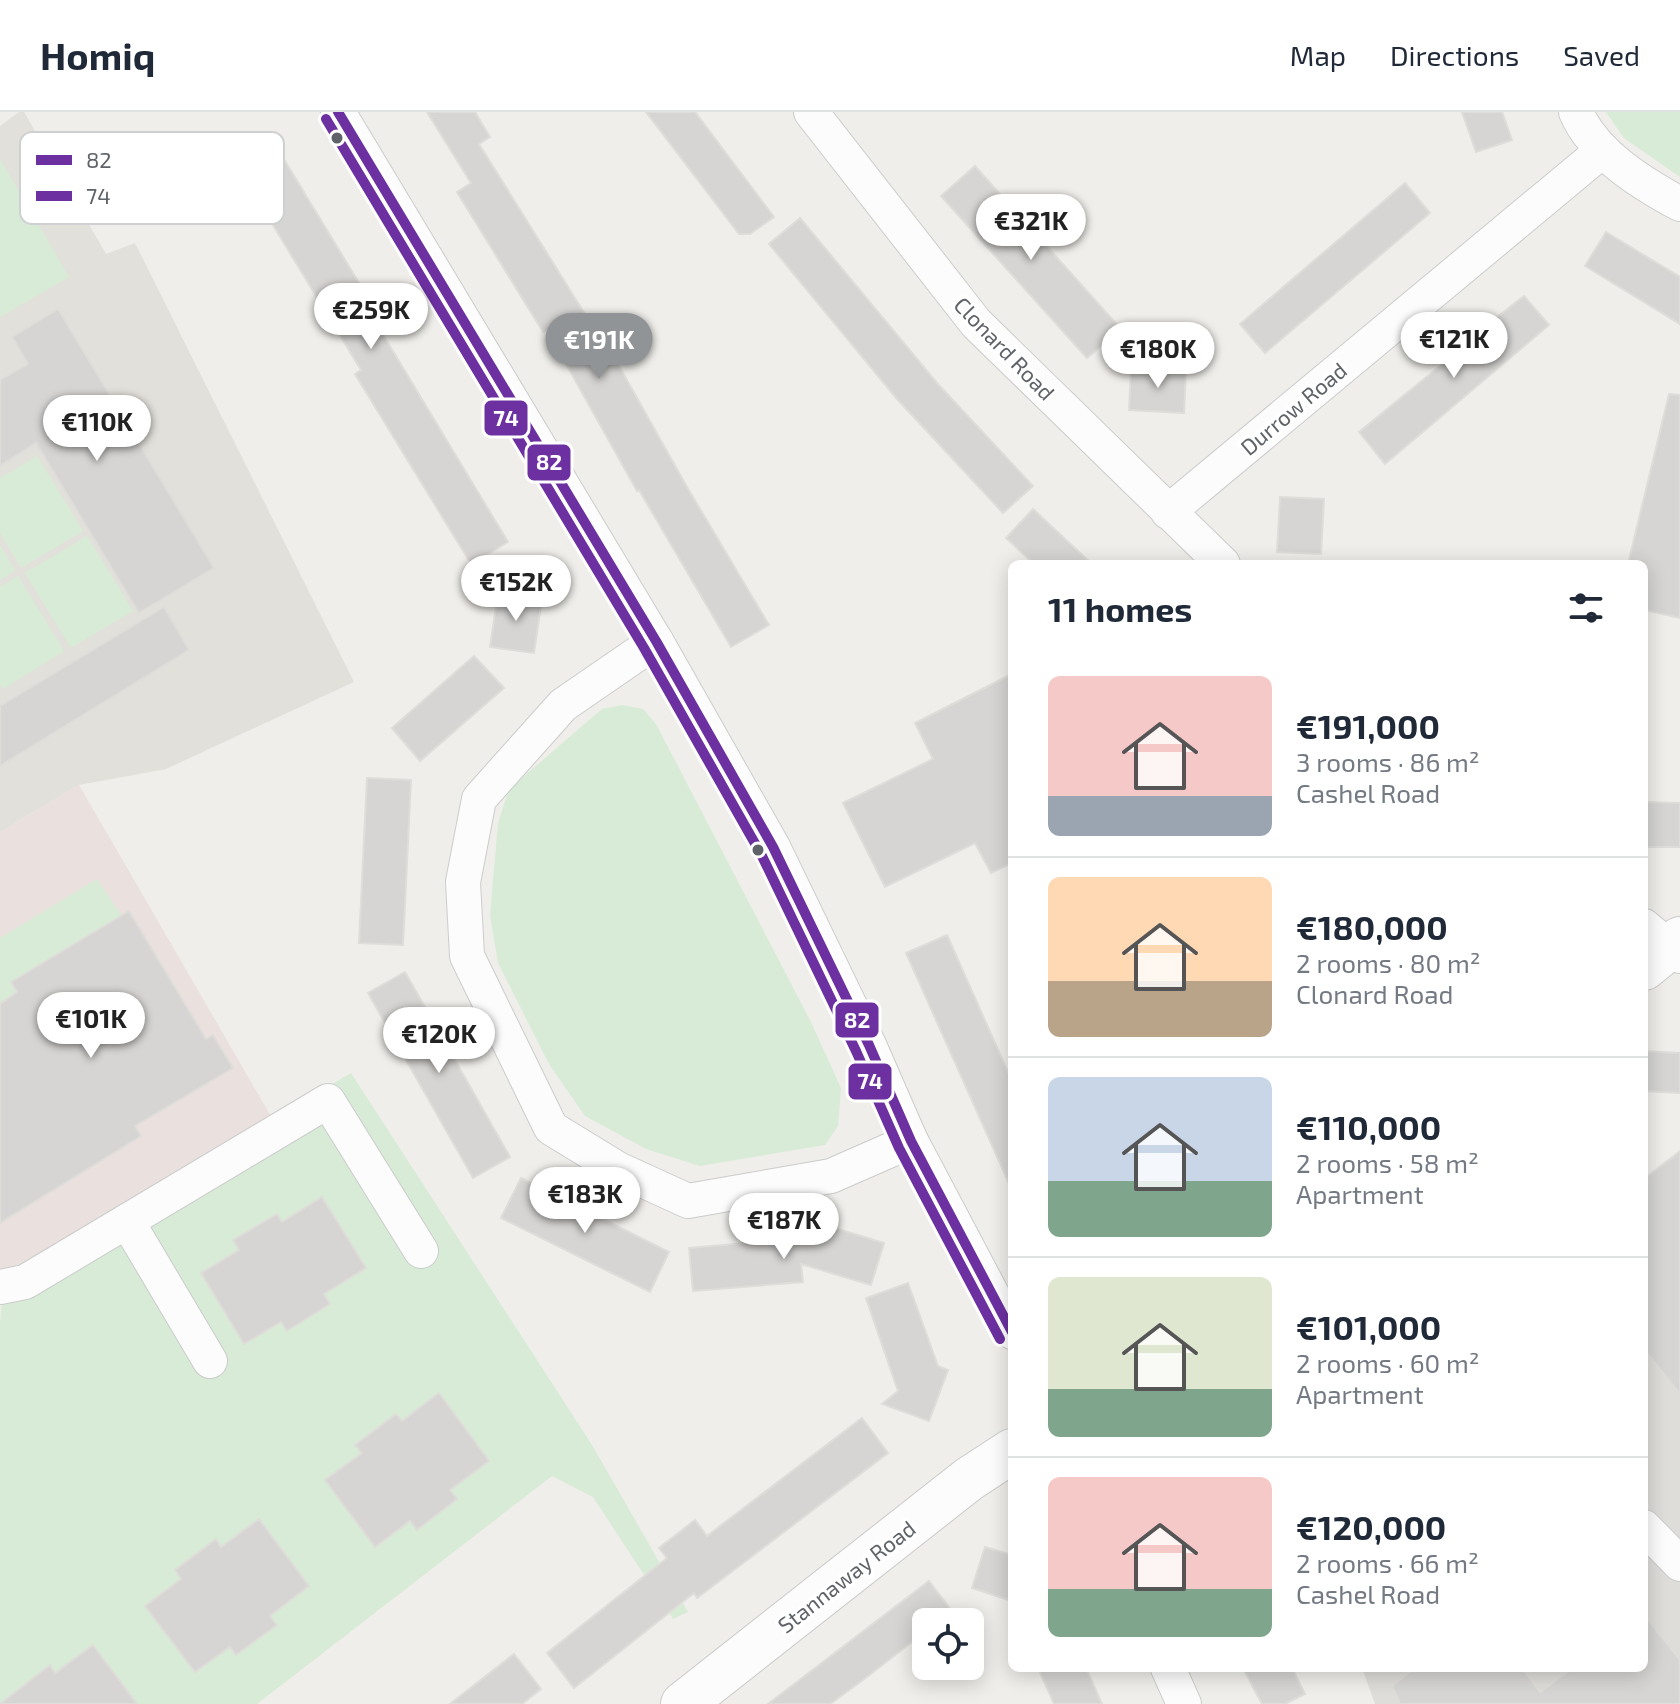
<!DOCTYPE html>
<html lang="en">
<head>
<meta charset="utf-8">
<style>
  :root { --surface:#fff; --page:#f6f6f7; --text:#1f2937; --muted:#747a83; --line:#e0e1e3; --accent:#919496 }
  body { margin:0; font-family:"Exo 2",sans-serif; background:var(--page); color:var(--text); height:100vh; display:flex; flex-direction:column; font-size:30px; white-space:nowrap }
  * { box-sizing:border-box; margin:0 }
  p { font-size:26px; color:var(--muted) }
  .icon { flex:none; width:44px; height:44px; fill:none; stroke:currentColor; stroke-width:2; stroke-linecap:round; stroke-linejoin:round }
  .map { position:relative; flex:1; overflow:hidden }
  .drawer { position:absolute; left:1008px; top:448px; width:640px; height:1112px; display:flex; flex-direction:column; background:var(--surface); border-radius:12px; box-shadow:0 4px 20px #0003 }
  .drawer>* { flex:none }
  .buttons { position:absolute; left:912px; top:1496px; display:grid; gap:16px }
  .buttons a { display:grid; place-items:center; width:72px; height:72px; border-radius:12px; background:var(--surface); box-shadow:0 4px 20px #0003; font-size:40px }
  .price { position:absolute; translate:-50% -68px; padding:0 18px; border-radius:28px; background:#fff; color:#222; font-size:26px; line-height:52px; filter:drop-shadow(0 2px 4px #0008) }
  .price::after { content:''; position:absolute; left:50%; top:48px; width:24px; height:18px; margin-left:-12px; background:inherit; clip-path:polygon(0 0,100% 0,50% 100%) }
  .price.selected { background:var(--accent); color:#fff }
  ul { padding:0; list-style:none }
  li { display:flex; align-items:center; gap:24px; height:200px; padding:0 40px }
  li+li { border-top:2px solid var(--line) }
  li span { display:grid; place-items:center; flex:none; width:224px; height:160px; border-radius:12px; color:#555 }
  li>.icon { margin-inline-start:auto }
  span .icon { width:96px; height:96px; fill:#fffc; stroke-width:1 }
  li b { font-size:34px }
  h2 { display:flex; justify-content:space-between; align-items:center; height:96px; padding:0 40px; font-size:34px }
  header { display:flex; align-items:center; gap:48px; box-sizing:border-box; height:112px; padding:0 40px; background:var(--surface); border-bottom:2px solid var(--line) }
  header strong { font-size:38px }
  nav { display:flex; gap:44px; margin-inline-start:auto; font-size:28px }
  .map>svg:first-child { display:block }
  .industrial { fill:#dfddda }
  .education { fill:#e2e0da }
  .medical { fill:#eae0de }
  .green { fill:#d8ebd6 }
  .building { fill:#d6d5d3; stroke:#deddd9; stroke-width:2 }
  .lines { fill:none; stroke-linecap:round; stroke-linejoin:round }
  .street-casing { stroke:#cbcccc; stroke-width:36 }
  .secondary-casing { stroke:#cacacb; stroke-width:46 }
  .street { stroke:#fdfcfc; stroke-width:34 }
  .secondary { stroke:#fdfcfc; stroke-width:44 }
  .bus-1-casing { stroke:#fff; stroke-width:16 }
  .bus-2-casing { stroke:#fff; stroke-width:16 }
  .bus-1 { stroke:#6c30a1; stroke-width:10 }
  .bus-2 { stroke:#6c30a1; stroke-width:10 }
  .bus-dot { fill:#5f6368; stroke:#fff; stroke-width:3 }
  .labels { text-anchor:middle; dominant-baseline:central; stroke-width:7; stroke-linejoin:round; paint-order:stroke }
  .street-label { font-size:22px; fill:#5f6368; stroke:#fff }
  .key { fill:#fff; stroke:#cfd0d2; stroke-width:2 }
  .key-label { font-size:22px; fill:#5f6368 }
  .line-badge { stroke:#fff; stroke-width:3 }
  .badge-label { font-size:22px; text-anchor:middle; font-weight:bold; fill:#fff }
</style>
</head>
<body>
<header>
<strong>Homiq</strong>
<nav><a>Map</a><a>Directions</a><a>Saved</a></nav>
</header>
<div class="map">
<svg width="1680" height="1592" viewBox="0 0 1680 1592">
  <rect width="100%" height="100%" fill="#efeeea"/>
  <!-- industrial -->
  <polygon class="industrial" points="1680,1039 1680,1592 1375,1592 1362,1556 1644,1556 1644,1067"/>
  <!-- education -->
  <polygon class="education" points="19,0 24,0 106,142 135,131 354,570 166,657 79,673 0,720 0,14"/>
  <!-- medical -->
  <polygon class="medical" points="79,673 272,1006 0,1164 0,720"/>
  <!-- green -->
  <g class="green">
    <polygon points="1606,0 1680,0 1680,65 1624,26"/>
    <polygon points="0,47 69,165 0,205"/>
    <polygon points="37,344 83,419 21,456 0,421 0,366"/>
    <polygon points="87,424 133,499 71,536 25,461"/>
    <polygon points="0,433 15,458 0,468"/>
    <polygon points="18,464 64,539 3,577 0,572 0,475"/>
    <polygon points="622,593 643,597 656,612 810,908 841,976 838,1014 825,1033 700,1054 646,1037 585,1004 549,952 498,851 490,803 498,711 509,677 602,597"/>
    <polygon points="97,767 122,804 0,892 0,826"/>
    <polygon points="351,961 592,1333 688,1500 673,1507 593,1385 552,1364 257,1592 0,1592 0,1212 4,1164"/>
  </g>
  <!-- building -->
  <g class="building">
    <polygon points="427,0 475,0 490,25 479,32 593,215 596,213 687,375 769,513 731,535 639,378 637,379 547,218 543,220 457,80 471,71"/>
    <polygon points="646,0 695,0 774,105 750,122 739,122"/>
    <polygon points="1462,0 1502,0 1512,28 1476,40"/>
    <polygon points="271,26 387,217 382,221 508,430 471,452 355,262 361,258 234,49"/>
    <polygon points="975,54 1121,217 1087,246 941,84"/>
    <polygon points="1405,71 1430,101 1265,241 1240,212"/>
    <polygon points="800,106 937,271 1033,374 1003,401 897,287 769,132"/>
    <polygon points="1606,120 1680,165 1680,212 1585,154"/>
    <polygon points="1524,184 1549,213 1385,352 1359,320 1446,249 1444,247"/>
    <polygon points="58,197 214,456 139,501 36,331 0,354 0,268 28,252 12,225"/>
    <polygon points="1131,254 1186,257 1184,301 1129,298"/>
    <polygon points="1669,282 1680,283 1680,506 1644,498 1644,452 1628,452"/>
    <polygon points="1280,385 1324,387 1321,442 1277,440"/>
    <polygon points="1033,397 1092,452 1034,452 1006,426"/>
    <polygon points="498,481 542,487 534,541 490,535"/>
    <polygon points="164,495 189,538 0,654 0,594"/>
    <polygon points="474,544 504,576 420,649 392,616"/>
    <polygon points="1012,562 1012,751 991,761 975,731 885,775 843,691 933,647 915,611"/>
    <polygon points="367,666 411,668 403,833 359,831"/>
    <polygon points="1647,690 1680,691 1680,735 1646,735"/>
    <polygon points="129,799 206,927 213,923 233,956 135,1014 141,1024 0,1111 0,892 17,880 11,870"/>
    <polygon points="947,823 1012,969 1012,1078 906,841"/>
    <polygon points="405,860 510,1045 473,1066 368,881"/>
    <polygon points="1644,939 1680,941 1680,981 1644,979"/>
    <polygon points="1680,1039 1680,1282 1644,1237 1644,1067"/>
    <polygon points="521,1066 669,1140 650,1180 501,1106"/>
    <polygon points="322,1085 366,1156 324,1182 330,1192 287,1219 281,1210 244,1232 201,1161 239,1138 233,1128 277,1102 282,1110"/>
    <polygon points="831,1115 884,1131 871,1173 801,1152 803,1170 693,1179 689,1136 828,1124"/>
    <polygon points="908,1171 938,1254 948,1258 929,1309 882,1292 898,1279 866,1186"/>
    <polygon points="439,1281 489,1349 450,1378 457,1387 417,1418 410,1409 375,1435 325,1368 362,1341 355,1333 396,1302 402,1309"/>
    <polygon points="862,1306 888,1341 697,1486 694,1481 574,1576 547,1541 667,1446 659,1436 695,1408 707,1424"/>
    <polygon points="259,1407 309,1474 270,1504 277,1513 236,1543 230,1535 195,1560 145,1494 181,1467 175,1458 216,1427 221,1435"/>
    <polygon points="985,1435 1012,1443 1012,1489 972,1476"/>
    <polygon points="929,1469 952,1499 937,1510 926,1510 926,1519 863,1568 830,1592 768,1592"/>
    <polygon points="1644,1503 1680,1548 1680,1592 1400,1592 1392,1574 1415,1556 1522,1556 1540,1580 1573,1556 1644,1556"/>
    <polygon points="93,1533 137,1592 0,1592 50,1553 55,1561"/>
    <polygon points="514,1542 541,1577 522,1592 450,1592"/>
    <polygon points="1038,1556 1086,1556 1102,1592 1054,1592"/>
    <polygon points="1243,1556 1292,1556 1305,1582 1285,1592 1262,1592"/>
  </g>
  <g class="lines">
    <defs>
      <g id="street">
        <polyline points="338,0 656,529 773,735 869,933 911,1029 1012,1220"/>
        <polyline points="811,0 976,211 1223,452"/>
        <path d="M1576,0C1594,42 1641,71 1680,92"/>
        <polyline points="1168,400 1602,39"/>
        <polyline points="656,529 563,593 479,687 463,770 467,844 551,1016 618,1057 688,1089 831,1064 911,1029"/>
        <polyline points="1644,814 1680,844"/>
        <polyline points="127,1109 210,1249"/>
        <polyline points="0,1175 25,1170 328,989 421,1139"/>
        <polyline points="1644,1415 1680,1452"/>
        <polyline points="1168,1556 1184,1592"/>
      </g>
      <g id="secondary">
        <polyline points="1644,856 1680,827"/>
        <polyline points="683,1592 969,1367 1012,1339"/>
      </g>
    </defs>
    <!-- street casing -->
    <use href="#street" class="street-casing"/>
    <!-- secondary casing -->
    <use href="#secondary" class="secondary-casing"/>
    <!-- street -->
    <use href="#street" class="street"/>
    <!-- secondary -->
    <use href="#secondary" class="secondary"/>
    <defs>
      <polyline id="bus-1" points="338,0 656,529 773,735 869,933 911,1029 1012,1220"/>
      <polyline id="bus-2" points="326,7 644,536 761,742 856,939 899,1036 1000,1227"/>
    </defs>
    <!-- bus-1 casing -->
    <use href="#bus-1" class="bus-1-casing"/>
    <!-- bus-2 casing -->
    <use href="#bus-2" class="bus-2-casing"/>
    <!-- bus-1 -->
    <use href="#bus-1" class="bus-1"/>
    <!-- bus-2 -->
    <use href="#bus-2" class="bus-2"/>
  </g>
  <!-- markers -->
  <g class="bus-dot">
    <circle cx="337" cy="26" r="7"/>
    <circle cx="758" cy="738" r="7"/>
  </g>
  <g class="labels">
    <!-- street labels -->
    <g class="street-label">
      <text transform="translate(1005 236) rotate(46)">Clonard Road</text>
      <text transform="translate(1293 296) rotate(-40)">Durrow Road</text>
      <text transform="translate(846 1464) rotate(-38)">Stannaway Road</text>
    </g>
  </g>
  <!-- legend -->
  <rect x="20" y="20" width="264" height="92" rx="12" class="key"/>
  <rect x="36" y="43" width="36" height="10" fill="#6c30a1"/>
  <rect x="36" y="79" width="36" height="10" fill="#6c30a1"/>
  <g class="key-label">
    <text x="86" y="56">82</text>
    <text x="86" y="92">74</text>
  </g>
  <g class="line-badge">
    <rect x="483" y="287" width="46" height="38" rx="8" fill="#6c30a1"/>
    <rect x="526" y="331" width="46" height="39" rx="8" fill="#6c30a1"/>
    <rect x="834" y="889" width="46" height="38" rx="8" fill="#6c30a1"/>
    <rect x="847" y="950" width="46" height="39" rx="8" fill="#6c30a1"/>
  </g>
  <g class="badge-label">
    <text x="506" y="314">74</text>
    <text x="549" y="358">82</text>
    <text x="857" y="916">82</text>
    <text x="870" y="977">74</text>
  </g>
</svg>
<div class="buttons">
<a><svg class="icon" aria-label="locate" viewBox="0 0 24 24"><circle cx="12" cy="12" r="6"/><path d="M12 2v4M12 18v4M2 12h4M18 12h4"/></svg></a>
</div>
<b class="price" style="left:1031px;top:150px">€321K</b>
<b class="price" style="left:371px;top:239px">€259K</b>
<b class="price" style="left:1454px;top:268px">€121K</b>
<b class="price selected" style="left:599px;top:269px">€191K</b>
<b class="price" style="left:1158px;top:278px">€180K</b>
<b class="price" style="left:97px;top:351px">€110K</b>
<b class="price" style="left:516px;top:511px">€152K</b>
<b class="price" style="left:91px;top:948px">€101K</b>
<b class="price" style="left:439px;top:963px">€120K</b>
<b class="price" style="left:585px;top:1123px">€183K</b>
<b class="price" style="left:784px;top:1149px">€187K</b>
<section class="drawer">
<h2>11 homes<svg class="icon" aria-label="filters" viewBox="0 0 24 24"><path d="M4 7h16M4 17h16"/><circle cx="9" cy="7" r="2"/><circle cx="15" cy="17" r="2"/></svg></h2>
<ul>
<li><span style="background:linear-gradient(#f6c9c9 75%,#9aa5b1 0)"><svg class="icon" aria-label="home" viewBox="0 0 24 24"><path d="M3 11l9-7 9 7M6 9v11h12V9"/></svg></span><div><b>€191,000</b><p>3 rooms · 86 m²</p><p>Cashel Road</p></div></li>
<li><span style="background:linear-gradient(#ffd9b3 65%,#b9a48a 0)"><svg class="icon" aria-label="home" viewBox="0 0 24 24"><path d="M3 11l9-7 9 7M6 9v11h12V9"/></svg></span><div><b>€180,000</b><p>2 rooms · 80 m²</p><p>Clonard Road</p></div></li>
<li><span style="background:linear-gradient(#c9d6e8 65%,#7fa58c 0)"><svg class="icon" aria-label="home" viewBox="0 0 24 24"><path d="M3 11l9-7 9 7M6 9v11h12V9"/></svg></span><div><b>€110,000</b><p>2 rooms · 58 m²</p><p>Apartment</p></div></li>
<li><span style="background:linear-gradient(#dfe7d0 70%,#7fa58c 0)"><svg class="icon" aria-label="home" viewBox="0 0 24 24"><path d="M3 11l9-7 9 7M6 9v11h12V9"/></svg></span><div><b>€101,000</b><p>2 rooms · 60 m²</p><p>Apartment</p></div></li>
<li><span style="background:linear-gradient(#f6c9c9 70%,#7fa58c 0)"><svg class="icon" aria-label="home" viewBox="0 0 24 24"><path d="M3 11l9-7 9 7M6 9v11h12V9"/></svg></span><div><b>€120,000</b><p>2 rooms · 66 m²</p><p>Cashel Road</p></div></li>
</ul>
</section>
</div>
</body>
</html>
